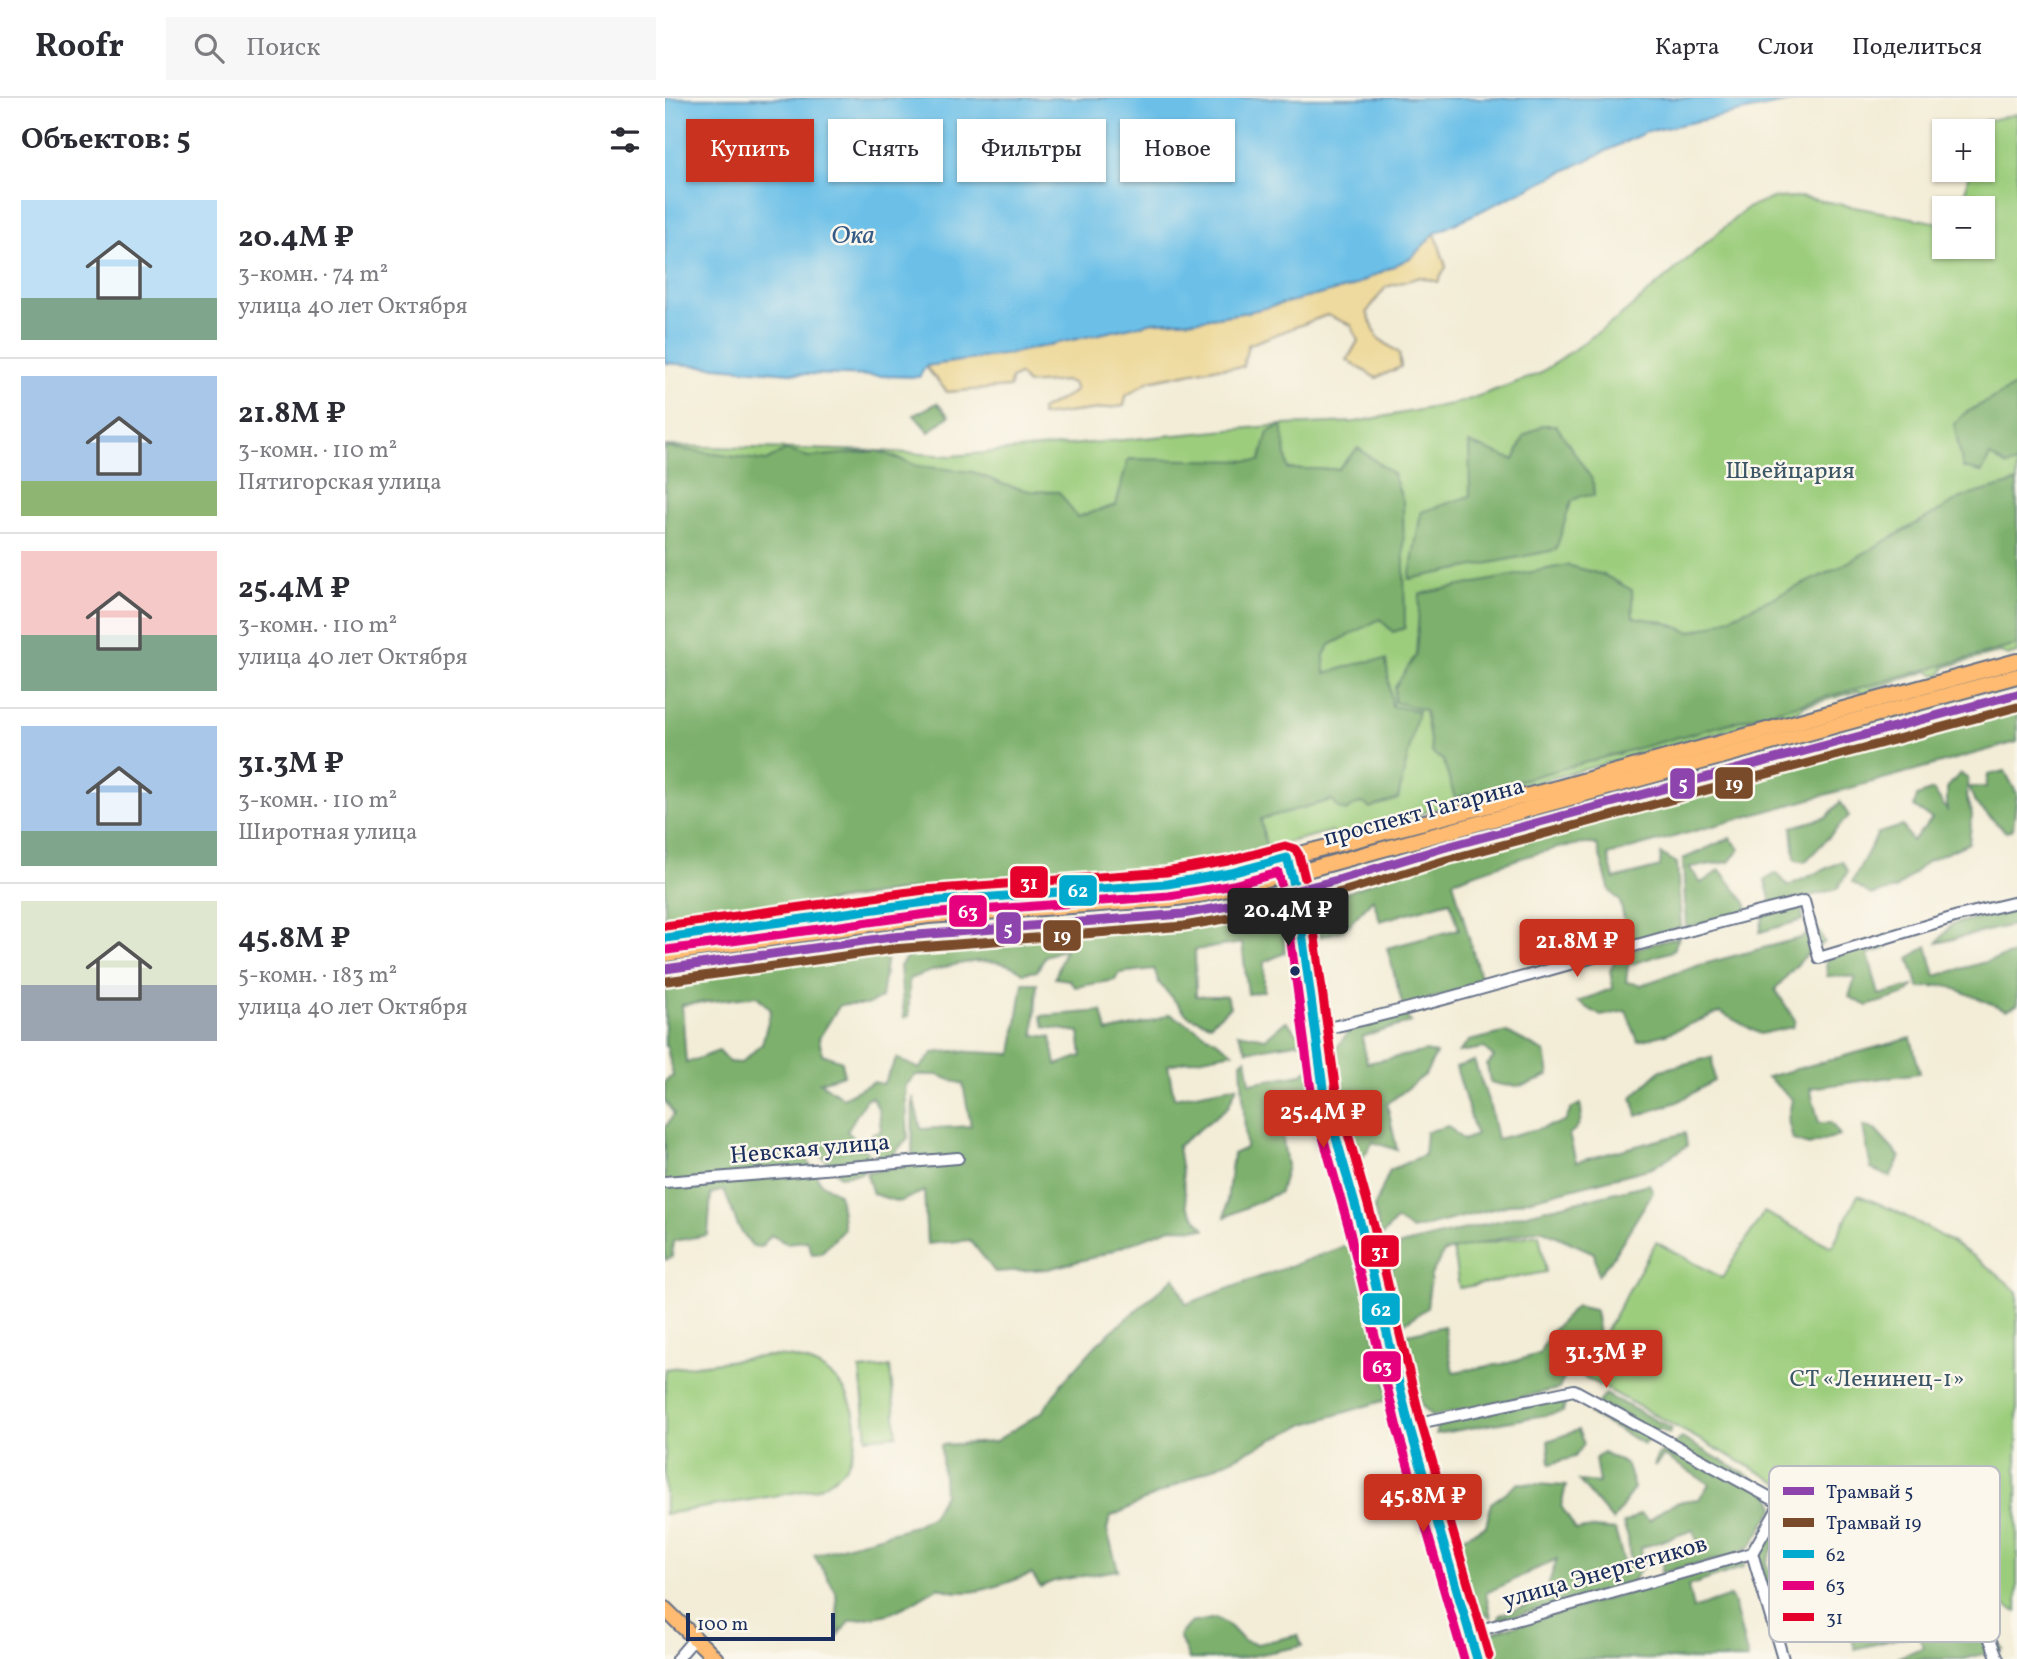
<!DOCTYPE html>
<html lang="ru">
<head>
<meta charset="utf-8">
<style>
  :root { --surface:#fff; --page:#f7f7f7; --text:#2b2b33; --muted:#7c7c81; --line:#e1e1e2; --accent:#c8321e }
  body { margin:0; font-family:Vollkorn,serif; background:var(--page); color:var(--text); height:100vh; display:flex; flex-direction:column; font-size:26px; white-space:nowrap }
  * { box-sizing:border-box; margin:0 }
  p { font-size:23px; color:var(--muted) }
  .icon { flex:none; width:38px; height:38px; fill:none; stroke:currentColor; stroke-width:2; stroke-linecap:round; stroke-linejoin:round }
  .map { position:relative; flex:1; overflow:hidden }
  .side { display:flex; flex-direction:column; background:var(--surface); width:665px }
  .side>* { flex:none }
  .hud { position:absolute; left:21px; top:21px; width:665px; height:63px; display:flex; gap:14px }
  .buttons { position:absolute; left:1267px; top:21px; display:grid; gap:14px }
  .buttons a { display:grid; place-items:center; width:63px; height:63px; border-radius:0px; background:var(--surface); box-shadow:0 2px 5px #0004; font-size:35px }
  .scale { position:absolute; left:21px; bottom:18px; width:149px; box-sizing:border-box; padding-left:7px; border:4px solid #1b2f5e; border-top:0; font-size:19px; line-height:24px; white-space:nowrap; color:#1b2f5e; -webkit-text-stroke:5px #fbf7ec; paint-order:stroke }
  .price { position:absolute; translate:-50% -60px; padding:0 16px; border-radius:7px; background:var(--accent); color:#fff; font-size:23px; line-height:46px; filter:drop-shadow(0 2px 4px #0008) }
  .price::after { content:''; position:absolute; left:50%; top:42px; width:21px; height:16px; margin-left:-10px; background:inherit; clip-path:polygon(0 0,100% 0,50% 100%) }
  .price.active { background:#222; color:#fff }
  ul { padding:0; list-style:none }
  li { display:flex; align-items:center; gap:21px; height:175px; padding:0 21px }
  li+li { border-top:2px solid var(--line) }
  li span { display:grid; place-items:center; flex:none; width:196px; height:140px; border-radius:0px; color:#555 }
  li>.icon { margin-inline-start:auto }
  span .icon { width:84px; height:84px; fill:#fffc; stroke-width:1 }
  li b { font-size:30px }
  h2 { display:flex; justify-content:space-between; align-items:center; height:84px; padding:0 21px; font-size:30px }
  .chip { padding:0 24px; border-radius:0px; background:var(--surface); box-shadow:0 2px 5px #0004; font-size:24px; line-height:63px }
  .chip.active { background:var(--accent); color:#fff }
  header { display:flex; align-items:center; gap:42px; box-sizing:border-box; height:98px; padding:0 35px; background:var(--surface); border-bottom:2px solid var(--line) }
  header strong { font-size:33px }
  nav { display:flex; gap:38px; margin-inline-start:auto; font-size:24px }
  .search { width:490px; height:63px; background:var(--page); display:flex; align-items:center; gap:18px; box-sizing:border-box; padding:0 24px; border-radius:0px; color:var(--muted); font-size:26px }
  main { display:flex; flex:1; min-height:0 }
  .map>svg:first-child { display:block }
  .green { fill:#9ccd7d; stroke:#5c7e6e; stroke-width:2 }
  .forest { fill:#7db06c; stroke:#4c7065; stroke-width:2; fill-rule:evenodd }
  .sand { fill:#eeda9e; stroke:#84847e; stroke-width:2 }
  .water { fill:#6cc0e8; stroke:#4478a3; stroke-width:2 }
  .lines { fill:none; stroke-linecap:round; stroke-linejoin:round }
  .minor-casing { stroke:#677288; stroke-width:14 }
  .major-casing { stroke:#677288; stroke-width:18 }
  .minor { stroke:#fff; stroke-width:10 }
  .major { stroke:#febb71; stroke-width:14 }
  .bus-1-casing { stroke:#fbf7ec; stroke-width:14 }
  .bus-2-casing { stroke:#fbf7ec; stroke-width:14 }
  .bus-3-casing { stroke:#fbf7ec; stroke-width:14 }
  .bus-1 { stroke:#00a9ce; stroke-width:9 }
  .bus-2 { stroke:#e5007d; stroke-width:9 }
  .bus-3 { stroke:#e4002b; stroke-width:9 }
  .tram-1-casing { stroke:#fbf7ec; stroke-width:14 }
  .tram-2-casing { stroke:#fbf7ec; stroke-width:14 }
  .tram-1 { stroke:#8e44ad; stroke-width:9 }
  .tram-2 { stroke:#7a4b2a; stroke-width:9 }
  .bus-dot { fill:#1b2f5e; stroke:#fbf7ec; stroke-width:2.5 }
  .labels { text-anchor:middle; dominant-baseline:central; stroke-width:5; stroke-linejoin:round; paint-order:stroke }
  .park-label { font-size:24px; fill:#3b5666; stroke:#fbf7ec }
  .street-label { font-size:24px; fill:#1b2f5e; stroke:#fbf7ec }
  .water-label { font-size:26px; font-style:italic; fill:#335a87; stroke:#fbf7ec }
  .key { fill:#fbf7ec; stroke:#b8bbc1; stroke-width:2 }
  .key-label { font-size:19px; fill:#1b2f5e }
  .line-badge { stroke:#fbf7ec; stroke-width:2.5 }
  .badge-label { font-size:19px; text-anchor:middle; font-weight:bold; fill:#fff }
</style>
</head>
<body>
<header>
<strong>Roofr</strong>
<div class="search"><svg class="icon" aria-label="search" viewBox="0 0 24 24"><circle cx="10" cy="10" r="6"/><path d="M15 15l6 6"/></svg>Поиск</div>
<nav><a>Карта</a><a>Слои</a><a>Поделиться</a></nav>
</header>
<main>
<section class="side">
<h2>Объектов: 5<svg class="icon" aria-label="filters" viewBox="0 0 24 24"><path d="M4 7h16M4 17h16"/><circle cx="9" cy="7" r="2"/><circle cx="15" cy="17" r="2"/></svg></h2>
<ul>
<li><span style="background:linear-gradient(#bfe0f5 70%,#7fa58c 0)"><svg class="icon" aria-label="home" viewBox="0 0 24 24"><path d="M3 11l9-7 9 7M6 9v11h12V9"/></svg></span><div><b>20.4M ₽</b><p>3-комн. · 74 m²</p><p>улица 40 лет Октября</p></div></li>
<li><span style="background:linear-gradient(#a9c7e8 75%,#8fb573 0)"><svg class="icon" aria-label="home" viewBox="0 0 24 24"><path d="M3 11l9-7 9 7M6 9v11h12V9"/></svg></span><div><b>21.8M ₽</b><p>3-комн. · 110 m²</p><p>Пятигорская улица</p></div></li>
<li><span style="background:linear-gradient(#f6c9c9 60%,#7fa58c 0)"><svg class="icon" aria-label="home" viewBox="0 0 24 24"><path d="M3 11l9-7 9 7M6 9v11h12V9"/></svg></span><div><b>25.4M ₽</b><p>3-комн. · 110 m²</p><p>улица 40 лет Октября</p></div></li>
<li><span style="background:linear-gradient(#a9c7e8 75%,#7fa58c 0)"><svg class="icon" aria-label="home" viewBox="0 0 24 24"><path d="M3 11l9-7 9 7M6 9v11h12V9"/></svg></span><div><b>31.3M ₽</b><p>3-комн. · 110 m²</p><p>Широтная улица</p></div></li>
<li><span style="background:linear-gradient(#dfe7d0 60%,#9aa5b1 0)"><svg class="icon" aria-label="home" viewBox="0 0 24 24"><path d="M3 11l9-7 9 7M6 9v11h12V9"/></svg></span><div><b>45.8M ₽</b><p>5-комн. · 183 m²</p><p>улица 40 лет Октября</p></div></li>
</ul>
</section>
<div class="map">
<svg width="1352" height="1561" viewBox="0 0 1352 1561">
  <rect width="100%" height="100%" fill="#fbf7ec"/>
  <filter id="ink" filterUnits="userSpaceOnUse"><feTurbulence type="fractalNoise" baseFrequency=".0143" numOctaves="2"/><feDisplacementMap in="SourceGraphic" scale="14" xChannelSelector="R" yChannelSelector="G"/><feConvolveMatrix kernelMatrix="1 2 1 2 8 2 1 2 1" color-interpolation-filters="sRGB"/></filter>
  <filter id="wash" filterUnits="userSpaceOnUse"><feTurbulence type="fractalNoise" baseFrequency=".00686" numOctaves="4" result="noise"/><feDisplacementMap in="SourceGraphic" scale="28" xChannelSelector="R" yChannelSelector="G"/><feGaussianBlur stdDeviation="1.57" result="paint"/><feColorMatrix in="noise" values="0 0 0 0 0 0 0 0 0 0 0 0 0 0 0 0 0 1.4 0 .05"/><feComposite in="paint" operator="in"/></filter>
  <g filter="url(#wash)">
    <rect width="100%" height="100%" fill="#f3edd7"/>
    <!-- green -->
    <g class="green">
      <polygon points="1352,16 1352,555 1342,558 1336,554 1280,569 1277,576 1271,577 1264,573 1208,590 1205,595 1199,597 1194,593 1138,608 1134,613 669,739 667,733 526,769 255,790 0,828 0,348 213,353 287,358 617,327 690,324 797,304 874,276 956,218 1082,110 1108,100 1137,99 1279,126 1279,149 1318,149 1318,110 1298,110 1304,72 1318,72 1318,33 1309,33 1310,25"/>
      <path d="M1193,1097C1243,1116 1314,1156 1352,1194V1514L1214,1447L1098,1376L916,1277L991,1144L1057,1180L1099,1114L1167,1149Z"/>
      <polygon points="874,1136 881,1174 794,1190 788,1151"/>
      <path d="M102,1258C122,1258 141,1260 159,1272C190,1292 201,1337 181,1368C173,1379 163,1385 151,1391L0,1416V1271Z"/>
      <polygon points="225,1269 232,1337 202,1340 195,1272"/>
    </g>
    <!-- forest -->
    <g class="forest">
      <polygon points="1352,287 1352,365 1342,368 1325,358 1317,374 1298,370 1289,326 1300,315"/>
      <polygon points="272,305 284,318 264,334 249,317"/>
      <path d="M617,327L623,371H673L693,350L728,376L738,403L740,530L728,534L715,521L665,547L659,557L660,575C684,570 696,561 721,562L727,608L753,613L733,701L705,710L698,705L692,706L681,713L673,710L667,702L596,721L601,749L526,769L255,790L0,828V349L101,363L121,352L144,359L213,353L253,368L308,374L340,387L365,393L394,394L412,419L451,407L463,361L595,363L603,334Z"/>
      <polygon points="878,327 891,327 928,383 929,398 918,397 906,404 891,452 744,481 756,414 805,398 804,345 849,362 859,338"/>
      <polygon points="1352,384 1352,547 790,700 778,662 767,655 760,612 729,604 730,589 751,557 755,496 902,467 939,477 967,492 968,519 999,524 1025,534 1046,528 1171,471 1298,399"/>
      <path d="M1352,598V644L943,757L949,781L995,769L996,756L1012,765L1016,829L964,844L955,803L945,793L932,747C905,740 818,773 788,783L817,886L738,908L722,850L794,831L785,803L715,823L708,801L679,832L653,839L660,814L674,798L738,771L748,755L856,725L871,727Z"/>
      <polygon points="1340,673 1352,696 1348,731 1341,734 1310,705 1304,689 1321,689 1323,677"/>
      <polygon points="1295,675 1303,681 1301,699 1307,716 1304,745 1263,763 1231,791 1206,797 1187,784 1213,735 1238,728 1247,743 1267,721 1249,709 1252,698 1268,692 1282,712 1282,690"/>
      <polygon points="1175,704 1184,718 1140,764 1130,762 1127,729 1162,719"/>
      <polygon points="1065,740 1075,751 1064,764 1024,769 1036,785 1055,772 1081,805 1084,814 1021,830 1018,761"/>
      <polygon points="1177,763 1183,774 1172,791 1107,808 1100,782 1112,775 1123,788"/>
      <polygon points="1136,807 1138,822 1095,834 1099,814"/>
      <polygon points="1352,810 1352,826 1272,845 1287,826"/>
      <path d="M616,813L620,855L599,864V893L583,896L577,845L530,852L531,898H561L565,909L545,926L523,918L494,885L489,871L454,875L450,882L410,889L404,882L390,880L400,851L380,858L372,873L358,875C329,851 276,869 244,881V918L239,919L235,868L252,845Z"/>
      <polygon points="1150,827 1160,844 1141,857 1110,891 1130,922 1128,929 1095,936 1055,914 1001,936 973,943 961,913 936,918 913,904 948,890 945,873 953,855 1014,839 1008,853 963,867 961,884 976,887 1035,867 1139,839"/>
      <polygon points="1222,843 1220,851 1203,856 1214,897 1248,888 1241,896 1202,908 1184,899 1190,879 1162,878 1161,861"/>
      <path d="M213,844L222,858L216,900L202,907H175L154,940L157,956L177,963L179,977L155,984L178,1000L208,984L218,986L232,960L254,971L268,955L288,953L347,956L358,885H372L369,937L386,939L391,967L417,958L414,934L380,929L376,918L437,913L442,934L485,924L505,916L551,942L568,954L503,967L509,1000L572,988L563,1009L513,1048L522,1108L540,1131L506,1130L430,1159L383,1171L330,1174L305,1142L262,1146L259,1093L234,1104L208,1096L201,1074L247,1067L248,999L256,1031L306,1028L298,986L272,977H251L240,988L243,1040L223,1062L213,1061L206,1041L208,1035L216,1033L214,1012L207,999L201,1001L182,1033L207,1060L196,1075L175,1078L154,1055L140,1059L156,1085L174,1096L179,1131L156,1155L147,1156L143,1143L121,1145L106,1137L96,1149L87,1148L73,1128L59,1092L46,1096L43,1137L8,1143L7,1159L0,1162V1030L9,1016L0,1003V983L8,978L2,949L0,948V876L149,857L178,849ZM92,898L106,912L97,946L76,965L64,964L54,953L21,965L17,907Z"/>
      <polygon points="1262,848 1270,878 1352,855 1352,907 1341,912 1281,887 1254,890 1244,860"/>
      <polygon points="740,918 746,924 697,939 702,965 762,953 771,956 760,977 722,1006 732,1052 708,1044 694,1065 668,955 687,929"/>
      <polygon points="621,923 639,941 636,944 582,953 573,935 601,940"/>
      <path d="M842,934L880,954L884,977C862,989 849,991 825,984L822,967L829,959L819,950L794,954L804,943Z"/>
      <polygon points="1246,940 1255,975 1145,990 1154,1025 1166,1025 1175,1037 1144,1047 1128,1042 1123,1022 1127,1001 1102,979"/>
      <polygon points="1047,959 1049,983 1012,1004 972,1018 967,999 996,972"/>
      <polygon points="581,960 585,985 637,976 653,965 674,1059 670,1061 653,1017 616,1029 622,1068 615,1094 560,1119 568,1056 581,1050 576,964"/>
      <path d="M809,963L825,1008L832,1041L900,1024L906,1011L915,1006C919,1018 915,1030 904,1036L911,1064L1020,1035L1022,1048L987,1070L747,1132L731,1122L716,1139L709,1110L725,1072L759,1057L761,1034L783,1028L798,1042L811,1037L791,969Z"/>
      <polygon points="1198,1028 1209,1031 1235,1059 1225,1079 1206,1071"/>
      <polygon points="984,1086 988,1094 946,1162 933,1177 929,1155 876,1131 779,1154 766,1177 762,1210 737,1227 726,1174 735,1147"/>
      <path d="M688,1145L724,1301L638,1327L445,1419L442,1432L453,1472L389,1483L375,1489L367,1476C338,1485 303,1503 274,1489L245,1506L224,1516L184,1523L174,1537L171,1494L149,1457L249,1428L268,1417L279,1396L276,1347L329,1344L377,1314L397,1285L434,1244L510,1179L521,1206Z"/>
      <polygon points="911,1208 930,1212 934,1237 918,1270 901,1275 894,1291 768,1318 757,1308 738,1237 779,1228 788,1274 843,1265 874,1256 884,1236"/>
      <polygon points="940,1296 1007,1331 1004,1336 993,1331 979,1346 924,1316"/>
      <polygon points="902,1298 898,1314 771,1336 772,1325"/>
      <polygon points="913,1332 919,1346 910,1359 885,1366 883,1343"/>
      <path d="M1017,1340L1101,1388L1110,1409L1086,1448L1063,1459L996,1475L998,1465L1036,1453L1028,1432L976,1450L978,1467L966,1486L834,1522L835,1517L878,1502L892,1461L821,1495L826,1520L801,1505L769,1393L781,1387L798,1439L821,1428L826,1405L854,1385L901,1388L896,1408L911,1432L929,1430L950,1432L960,1468L965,1463L963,1439L958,1426L975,1416L985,1423C999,1408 1014,1402 1034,1401L1044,1386L999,1358L989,1368L992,1358Z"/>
      <polygon points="938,1354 962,1367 969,1390 948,1423 914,1383 934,1385 930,1361"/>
      <polygon points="1141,1405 1275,1482 1271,1500 1245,1490 1235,1511 1283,1536 1303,1501 1320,1513 1338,1551 1299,1561 1229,1561 1259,1549 1252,1536 1190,1551 1174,1498 1166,1488 1179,1454 1145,1434"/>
      <polygon points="1121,1413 1143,1425 1130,1441 1113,1439 1101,1465 1105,1475 1123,1481 1131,1475 1144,1479 1102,1492 1092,1456"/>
      <polygon points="1079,1461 1079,1469 1023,1488 1028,1511 1065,1498 1069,1505 1083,1561 824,1561 818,1537"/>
      <polygon points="551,1520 566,1529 579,1543 592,1546 633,1537 637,1548 571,1561 524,1561 514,1538 525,1525"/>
    </g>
    <!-- sand -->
    <polygon class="sand" points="770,135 781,169 773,184 755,179 721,189 702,214 712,239 734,255 736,269 711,280 682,262 693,243 686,227 662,217 583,247 578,269 549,270 484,283 461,298 459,308 376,318 376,312 411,293 408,285 401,283 362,286 354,277 346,281 345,289 282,294 260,268 343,256 489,224 533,222 583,214 685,189 747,159"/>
    <!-- water -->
    <polygon class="water" points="0,0 1142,0 981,34 770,135 747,159 686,189 583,214 533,222 489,224 343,256 261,268 254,279 139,276 0,265"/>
  </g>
  <g filter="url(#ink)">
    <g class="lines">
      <defs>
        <g id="minor">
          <polyline points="627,776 632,798 659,997 697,1131 744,1327 812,1561"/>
          <path d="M650,933C815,896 975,842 1139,803L1154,860L1293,818L1352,804"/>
          <polyline points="0,1084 293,1060"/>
          <polyline points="744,1327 909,1292 1299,1506 1320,1529 1333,1561"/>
          <polyline points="1087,1455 1118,1561"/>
          <polyline points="1087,1455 1116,1405"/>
          <polyline points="805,1535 1087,1455"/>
          <polyline points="12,1561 30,1540"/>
        </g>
        <g id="major">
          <polyline points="0,840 261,804 502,786 538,781 888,691 1352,563"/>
          <polyline points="0,856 263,818 505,801 540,796 627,776 1352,578"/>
          <polyline points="0,1511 51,1561"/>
        </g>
      </defs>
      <!-- minor casing -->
      <use href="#minor" class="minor-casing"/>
      <!-- major casing -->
      <use href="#major" class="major-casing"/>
      <!-- minor -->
      <use href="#minor" class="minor"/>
      <!-- major -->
      <use href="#major" class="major"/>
      <defs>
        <polyline id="bus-1" points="0,840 261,804 502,786 566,775 622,760 632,798 659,997 697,1131 744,1327 812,1561"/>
        <polyline id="bus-2" points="2,852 262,816 504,798 568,787 613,775 620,800 647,1000 685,1134 732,1330 799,1561"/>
        <polyline id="bus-3" points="0,828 259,792 501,774 563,763 620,748 630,751 634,757 644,796 671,994 709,1128 756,1324 824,1558"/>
      </defs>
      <!-- bus-1 casing -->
      <use href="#bus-1" class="bus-1-casing"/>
      <!-- bus-2 casing -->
      <use href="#bus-2" class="bus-2-casing"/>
      <!-- bus-3 casing -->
      <use href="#bus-3" class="bus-3-casing"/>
      <!-- bus-1 -->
      <use href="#bus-1" class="bus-1"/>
      <!-- bus-2 -->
      <use href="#bus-2" class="bus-2"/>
      <!-- bus-3 -->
      <use href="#bus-3" class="bus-3"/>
      <defs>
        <polyline id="tram-1" points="0,871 227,839 518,816 586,804 676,781 778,750 1352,596"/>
        <polyline id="tram-2" points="2,883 228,851 519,828 588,816 680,793 781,762 1352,609"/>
      </defs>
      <!-- tram-1 casing -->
      <use href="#tram-1" class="tram-1-casing"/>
      <!-- tram-2 casing -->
      <use href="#tram-2" class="tram-2-casing"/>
      <!-- tram-1 -->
      <use href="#tram-1" class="tram-1"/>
      <!-- tram-2 -->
      <use href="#tram-2" class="tram-2"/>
    </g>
  </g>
  <!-- markers -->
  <circle class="bus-dot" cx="630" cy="873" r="6"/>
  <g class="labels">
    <!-- park labels -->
    <g class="park-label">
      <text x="1125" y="374">Швейцария</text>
      <text x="1212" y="1282">СТ «Ленинец-1»</text>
    </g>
    <!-- street labels -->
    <g class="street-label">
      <text transform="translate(759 715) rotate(-15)">проспект Гагарина</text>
      <text transform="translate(145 1052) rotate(-5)">Невская улица</text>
      <text transform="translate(940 1475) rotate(-16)">улица Энергетиков</text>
    </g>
    <!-- water labels -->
    <g class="water-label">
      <text x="188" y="138">Ока</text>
    </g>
  </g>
  <!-- legend -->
  <rect x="1104" y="1368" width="231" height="176" rx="10" class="key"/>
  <rect x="1118" y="1389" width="31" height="8" fill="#8e44ad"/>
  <rect x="1118" y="1420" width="31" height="9" fill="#7a4b2a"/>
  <rect x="1118" y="1452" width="31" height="8" fill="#00a9ce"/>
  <rect x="1118" y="1483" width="31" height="9" fill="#e5007d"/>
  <rect x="1118" y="1515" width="31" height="8" fill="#e4002b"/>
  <g class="key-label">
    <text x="1161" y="1400">Трамвай 5</text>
    <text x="1161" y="1431">Трамвай 19</text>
    <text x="1161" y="1463">62</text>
    <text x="1161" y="1494">63</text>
    <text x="1161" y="1526">31</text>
  </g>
  <g class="line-badge">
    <rect x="1049" y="668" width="40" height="34" rx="7" fill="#7a4b2a"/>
    <rect x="1004" y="669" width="27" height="33" rx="7" fill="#8e44ad"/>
    <rect x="344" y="767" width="40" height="34" rx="7" fill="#e4002b"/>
    <rect x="393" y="776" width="40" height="33" rx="7" fill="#00a9ce"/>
    <rect x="283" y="796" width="40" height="34" rx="7" fill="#e5007d"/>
    <rect x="330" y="813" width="27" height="34" rx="7" fill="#8e44ad"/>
    <rect x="377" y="821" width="40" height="33" rx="7" fill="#7a4b2a"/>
    <rect x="695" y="1136" width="40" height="34" rx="7" fill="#e4002b"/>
    <rect x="696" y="1194" width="40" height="34" rx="7" fill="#00a9ce"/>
    <rect x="697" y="1252" width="40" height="33" rx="7" fill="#e5007d"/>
  </g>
  <g class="badge-label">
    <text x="1069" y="692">19</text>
    <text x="1018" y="692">5</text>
    <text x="364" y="791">31</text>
    <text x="413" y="799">62</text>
    <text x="303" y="820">63</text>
    <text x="343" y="837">5</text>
    <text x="397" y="844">19</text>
    <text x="715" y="1160">31</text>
    <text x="716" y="1218">62</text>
    <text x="717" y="1275">63</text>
  </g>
</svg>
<div class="buttons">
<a>+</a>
<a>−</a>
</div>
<div class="scale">100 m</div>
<b class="price active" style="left:623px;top:850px">20.4M ₽</b>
<b class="price" style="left:912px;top:881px">21.8M ₽</b>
<b class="price" style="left:658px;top:1052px">25.4M ₽</b>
<b class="price" style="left:941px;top:1292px">31.3M ₽</b>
<b class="price" style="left:758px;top:1436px">45.8M ₽</b>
<div class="hud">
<a class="chip active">Купить</a>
<a class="chip">Снять</a>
<a class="chip">Фильтры</a>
<a class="chip">Новое</a>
</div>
</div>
</main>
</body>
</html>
